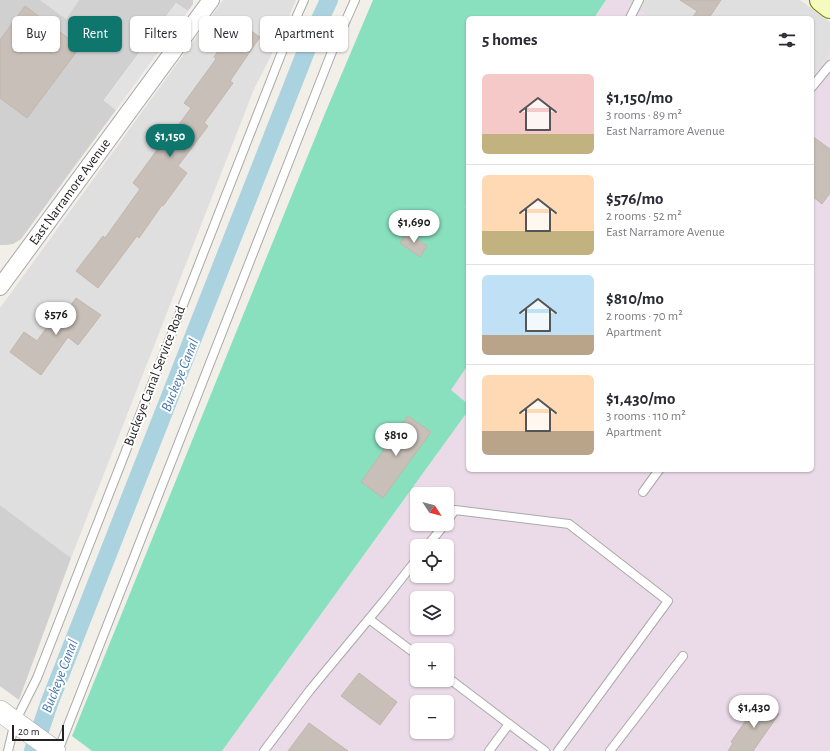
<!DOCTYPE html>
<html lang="en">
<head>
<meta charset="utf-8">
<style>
  :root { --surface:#fff; --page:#f7f7f7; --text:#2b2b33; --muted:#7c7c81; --line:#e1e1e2; --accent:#0f766e }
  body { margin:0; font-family:"Alegreya Sans",sans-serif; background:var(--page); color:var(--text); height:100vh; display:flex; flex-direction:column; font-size:15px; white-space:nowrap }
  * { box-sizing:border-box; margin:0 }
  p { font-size:13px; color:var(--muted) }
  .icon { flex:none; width:22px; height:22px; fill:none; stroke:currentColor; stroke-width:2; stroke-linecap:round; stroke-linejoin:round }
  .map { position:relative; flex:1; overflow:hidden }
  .sheet { position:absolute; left:466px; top:16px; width:348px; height:456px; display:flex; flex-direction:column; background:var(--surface); border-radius:6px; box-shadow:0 1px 3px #0004 }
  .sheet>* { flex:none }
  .guide { position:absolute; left:12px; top:16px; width:380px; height:36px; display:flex; gap:8px }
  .needle { width:26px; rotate:126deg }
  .controls { position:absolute; left:410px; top:487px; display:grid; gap:8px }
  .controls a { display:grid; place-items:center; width:44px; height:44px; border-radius:6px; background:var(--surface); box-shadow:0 1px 3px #0004; font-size:20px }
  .scale { position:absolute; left:12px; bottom:10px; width:52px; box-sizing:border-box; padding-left:4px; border:2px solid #222; border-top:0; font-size:11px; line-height:14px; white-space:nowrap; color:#222; -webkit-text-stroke:3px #fff; paint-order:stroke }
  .price { position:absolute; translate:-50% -34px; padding:0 9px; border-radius:14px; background:#fff; color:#222; font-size:13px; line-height:26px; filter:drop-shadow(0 1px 2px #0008) }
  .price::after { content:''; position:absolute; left:50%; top:24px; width:12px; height:9px; margin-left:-6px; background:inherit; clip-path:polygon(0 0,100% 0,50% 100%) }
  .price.on { background:var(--accent); color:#fff }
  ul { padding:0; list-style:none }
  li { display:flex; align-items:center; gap:12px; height:100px; padding:0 16px }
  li+li { border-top:1px solid var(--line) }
  li span { display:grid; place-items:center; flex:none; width:112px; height:80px; border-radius:6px; color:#555 }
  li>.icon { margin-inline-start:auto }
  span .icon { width:48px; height:48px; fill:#fffc; stroke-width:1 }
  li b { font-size:17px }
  h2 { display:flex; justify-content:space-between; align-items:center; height:48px; padding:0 16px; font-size:17px }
  .chip { padding:0 14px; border-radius:6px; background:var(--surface); box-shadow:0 1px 3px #0004; font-size:14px; line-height:36px }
  .chip.on { background:var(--accent); color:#fff }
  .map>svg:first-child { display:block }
  .residential { fill:#e0dfdf }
  .industrial { fill:#ebdbe8; fill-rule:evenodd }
  .religious { fill:#d0d0d0 }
  .pitch { fill:#88e0be }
  .parking { fill:#e2e2e2 }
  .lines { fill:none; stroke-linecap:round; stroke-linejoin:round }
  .canal { stroke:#aad3df; stroke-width:18 }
  .building { fill:#c7bfb8; stroke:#c4b6ab }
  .service-casing { stroke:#a9a9a9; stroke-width:10 }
  .minor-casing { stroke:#a9a9a9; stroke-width:18 }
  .tertiary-casing { stroke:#a9a9a9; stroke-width:22 }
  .secondary-casing { stroke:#707d05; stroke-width:24 }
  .service { stroke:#fff; stroke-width:8 }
  .minor { stroke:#fff; stroke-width:16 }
  .tertiary { stroke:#fff; stroke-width:21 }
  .secondary { stroke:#f7fabf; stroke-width:22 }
  .labels { text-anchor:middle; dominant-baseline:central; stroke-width:4; stroke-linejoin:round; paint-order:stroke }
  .street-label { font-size:14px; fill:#222; stroke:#fff }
  .water-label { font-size:15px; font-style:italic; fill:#4a7aab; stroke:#fff }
</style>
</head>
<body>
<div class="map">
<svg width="830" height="751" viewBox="0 0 830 751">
  <rect width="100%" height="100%" fill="#f2efe9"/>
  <!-- residential -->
  <g class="residential">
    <polygon points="40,0 79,0 66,19"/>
    <polygon points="223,0 296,0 277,44 254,89 154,346 71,558 0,505 0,308"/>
    <polygon points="625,0 800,0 830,22 830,53 812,78 812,18 650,18"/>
  </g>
  <!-- industrial -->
  <g class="industrial">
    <polygon points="606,0 625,0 650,18 594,18"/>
    <path d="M830,53V751H222L468,411V470H812V78ZM417,494H447V524H417ZM417,546H447V576H417ZM417,598H447V628H417ZM417,650H447V680H417ZM417,702H447V732H417Z"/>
    <polygon points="468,365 468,404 450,391"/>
  </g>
  <!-- religious -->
  <g class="religious">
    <polygon points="0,0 40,0 66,19 79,0 193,0 193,4 188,11 176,3 104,100 116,110 21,239 13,244 6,245 0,245"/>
    <polygon points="0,505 71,558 19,700 0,686"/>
  </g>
  <!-- pitch -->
  <polygon class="pitch" points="373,0 606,0 594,18 468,18 468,203 465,207 468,209 468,365 451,390 468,404 468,411 222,751 92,751 72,736 326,111"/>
  <!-- parking -->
  <polygon class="parking" points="176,3 188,11 116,110 104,101"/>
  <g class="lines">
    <!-- canal -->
    <polyline class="canal" points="33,751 50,701 310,41 329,0"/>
  </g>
  <!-- building -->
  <g class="building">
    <polygon points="680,0 721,0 709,18 692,18 697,11"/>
    <polygon points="25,6 80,47 27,118 0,98 0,40"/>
    <polygon points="238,22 260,37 230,81 233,83 204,123 208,126 178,166 187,173 163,206 162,205 139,238 137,236 98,288 76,271 103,236 105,238 140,189 133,183 157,150 159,151 191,108 184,103 216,59 214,57"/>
    <polygon points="812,136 830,149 830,193 822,204 812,196"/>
    <polygon points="407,232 427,246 420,257 400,243"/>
    <polygon points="76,298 101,315 78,345 68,337 41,375 10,352 24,332 37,341 58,312 63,316"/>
    <polygon points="408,416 431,432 383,498 361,482"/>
    <polygon points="359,673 397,702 380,725 341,696"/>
    <polygon points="764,703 779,714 753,751 728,751 733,743 731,742 755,707 759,710"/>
    <polygon points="309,723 348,751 288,751"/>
  </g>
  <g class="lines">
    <defs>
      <g id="service">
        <polyline points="630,18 639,0"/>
        <polyline points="812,87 830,65"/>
        <polyline points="643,492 659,470"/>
        <polyline points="447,521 455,510 569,524 668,601 558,751"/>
        <polyline points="427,546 445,524"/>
        <polyline points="369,619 417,655"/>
        <polyline points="447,677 509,724"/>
        <polyline points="8,751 15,722 37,678 289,34 304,0"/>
        <polyline points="58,751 333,49 355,0"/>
        <polyline points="264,751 310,690 383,602 417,559"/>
        <polyline points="489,751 509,724 545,751"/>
        <polyline points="610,751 683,656"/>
      </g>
      <polyline id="minor" points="0,287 211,0"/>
      <polyline id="tertiary" points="0,711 55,751"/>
      <polyline id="secondary" points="821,0 830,7"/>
    </defs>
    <!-- service casing -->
    <use href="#service" class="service-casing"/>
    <!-- minor casing -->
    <use href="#minor" class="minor-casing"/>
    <!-- tertiary casing -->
    <use href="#tertiary" class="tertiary-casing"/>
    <!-- secondary casing -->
    <use href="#secondary" class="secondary-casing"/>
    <!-- service -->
    <use href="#service" class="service"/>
    <!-- minor -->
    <use href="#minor" class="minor"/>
    <!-- tertiary -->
    <use href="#tertiary" class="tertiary"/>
    <!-- secondary -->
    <use href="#secondary" class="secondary"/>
  </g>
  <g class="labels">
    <!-- street labels -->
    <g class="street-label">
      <text transform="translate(70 192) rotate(-54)">East Narramore Avenue</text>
      <text transform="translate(155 376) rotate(-69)">Buckeye Canal Service Road</text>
    </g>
    <!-- water labels -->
    <g class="water-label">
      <text transform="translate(180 375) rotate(-68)">Buckeye Canal</text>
      <text transform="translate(60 676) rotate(-69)">Buckeye Canal</text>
    </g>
  </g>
</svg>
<div class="controls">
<a><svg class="needle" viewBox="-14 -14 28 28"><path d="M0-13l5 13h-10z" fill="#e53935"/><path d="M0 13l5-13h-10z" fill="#7c7c81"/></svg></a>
<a><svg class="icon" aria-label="locate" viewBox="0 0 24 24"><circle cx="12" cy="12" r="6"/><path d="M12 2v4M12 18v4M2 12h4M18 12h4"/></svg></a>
<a><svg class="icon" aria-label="layers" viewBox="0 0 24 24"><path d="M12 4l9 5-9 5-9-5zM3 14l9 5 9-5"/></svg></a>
<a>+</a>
<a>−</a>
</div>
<div class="scale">20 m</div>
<b class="price on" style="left:170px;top:158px">$1,150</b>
<b class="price" style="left:414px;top:244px">$1,690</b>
<b class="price" style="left:56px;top:336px">$576</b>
<b class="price" style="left:396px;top:457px">$810</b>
<b class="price" style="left:754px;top:729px">$1,430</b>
<div class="guide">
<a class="chip">Buy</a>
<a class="chip on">Rent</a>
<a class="chip">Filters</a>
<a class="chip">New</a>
<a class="chip">Apartment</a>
</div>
<section class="sheet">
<h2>5 homes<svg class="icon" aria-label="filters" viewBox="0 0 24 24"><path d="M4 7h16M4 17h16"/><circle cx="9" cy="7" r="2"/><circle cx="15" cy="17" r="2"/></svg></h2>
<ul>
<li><span style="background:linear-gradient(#f6c9c9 75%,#c2b280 0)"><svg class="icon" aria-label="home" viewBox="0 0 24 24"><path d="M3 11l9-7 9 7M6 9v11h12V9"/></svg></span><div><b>$1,150/mo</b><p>3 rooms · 89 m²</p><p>East Narramore Avenue</p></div></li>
<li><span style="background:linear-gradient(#ffd9b3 70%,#c2b280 0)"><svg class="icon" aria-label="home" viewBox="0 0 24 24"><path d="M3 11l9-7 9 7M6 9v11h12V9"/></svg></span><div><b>$576/mo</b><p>2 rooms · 52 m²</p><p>East Narramore Avenue</p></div></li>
<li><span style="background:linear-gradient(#bfe0f5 75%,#b9a48a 0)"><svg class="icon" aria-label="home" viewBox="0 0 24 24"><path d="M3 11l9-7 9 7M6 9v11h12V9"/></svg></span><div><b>$810/mo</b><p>2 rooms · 70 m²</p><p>Apartment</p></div></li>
<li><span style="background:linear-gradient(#ffd9b3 70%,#b9a48a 0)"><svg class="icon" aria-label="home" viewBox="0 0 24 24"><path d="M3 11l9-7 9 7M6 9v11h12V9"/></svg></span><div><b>$1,430/mo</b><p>3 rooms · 110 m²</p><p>Apartment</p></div></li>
</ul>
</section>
</div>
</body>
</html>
